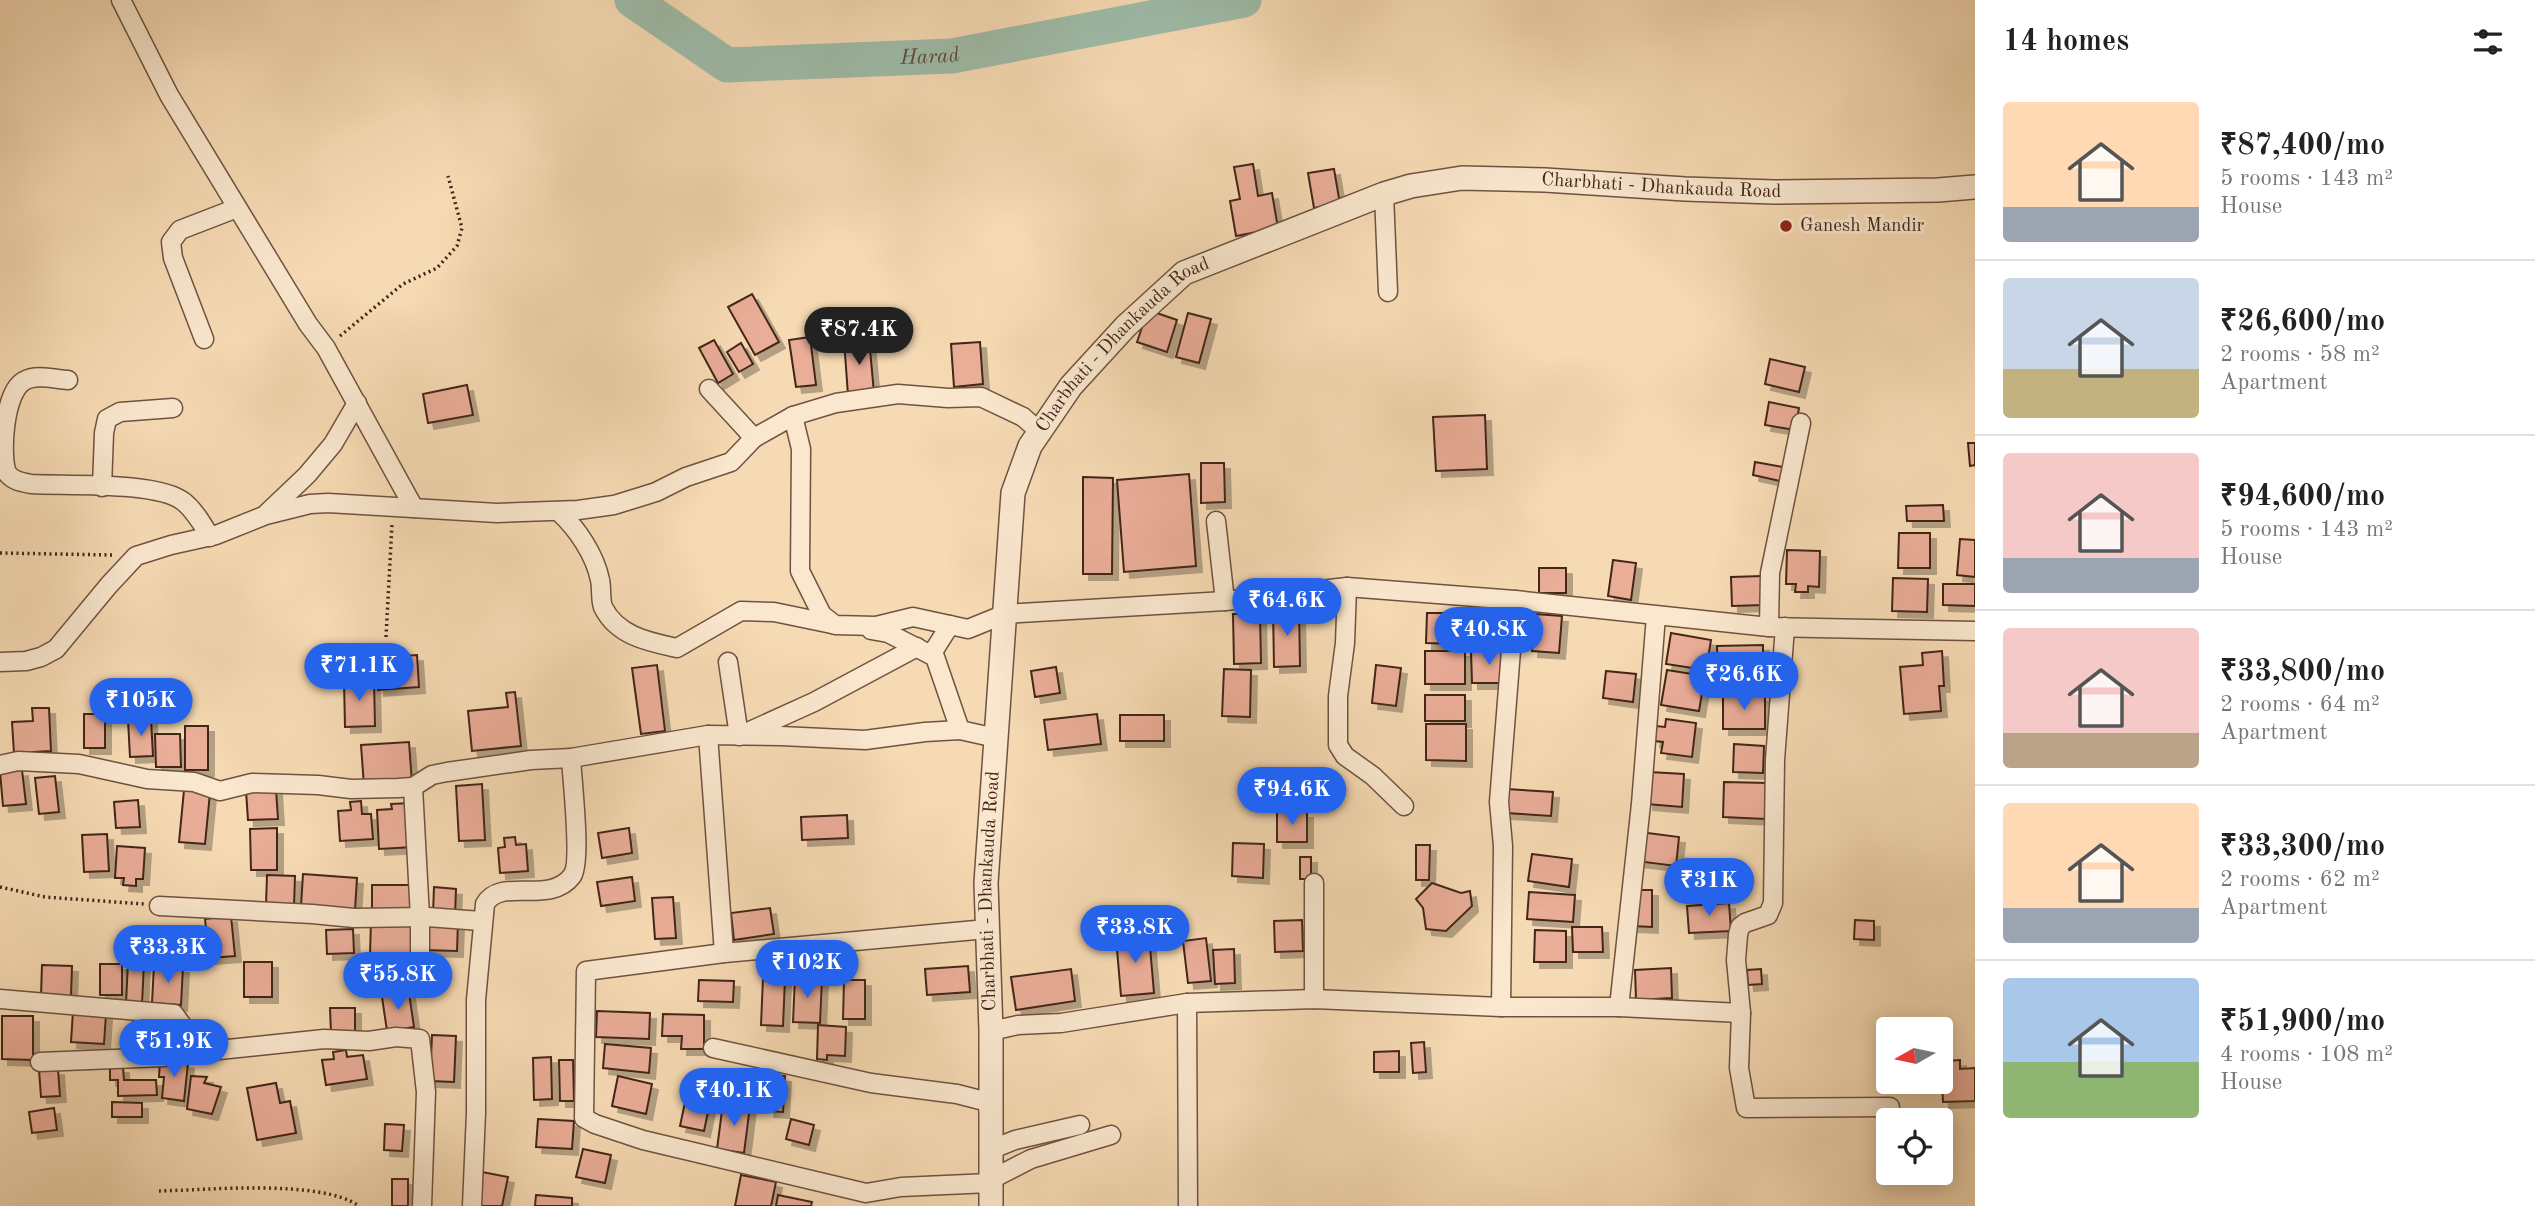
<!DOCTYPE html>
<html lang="en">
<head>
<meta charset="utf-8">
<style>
  :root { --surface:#fff; --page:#f2f2f2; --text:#222; --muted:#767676; --line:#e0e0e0; --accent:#2563eb }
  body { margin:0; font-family:"Old Standard TT",serif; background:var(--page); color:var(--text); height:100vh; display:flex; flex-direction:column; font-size:26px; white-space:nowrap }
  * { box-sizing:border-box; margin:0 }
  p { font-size:23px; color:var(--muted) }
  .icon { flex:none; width:38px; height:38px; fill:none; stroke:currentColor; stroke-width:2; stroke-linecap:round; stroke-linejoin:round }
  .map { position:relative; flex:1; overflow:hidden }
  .sheet { display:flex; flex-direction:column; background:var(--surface); width:560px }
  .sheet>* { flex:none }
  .needle { width:46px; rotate:261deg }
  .buttons { position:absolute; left:1876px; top:1017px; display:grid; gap:14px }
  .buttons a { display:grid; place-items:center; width:77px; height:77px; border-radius:7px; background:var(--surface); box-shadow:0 4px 18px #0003; font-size:35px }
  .price { position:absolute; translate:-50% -60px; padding:0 16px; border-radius:24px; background:var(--accent); color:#fff; font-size:23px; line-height:46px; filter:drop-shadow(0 2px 4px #0008) }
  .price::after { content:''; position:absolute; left:50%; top:42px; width:21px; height:16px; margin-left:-10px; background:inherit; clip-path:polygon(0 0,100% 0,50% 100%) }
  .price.selected { background:#222; color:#fff }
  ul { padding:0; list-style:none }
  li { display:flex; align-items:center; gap:21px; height:175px; padding:0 28px }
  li+li { border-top:2px solid var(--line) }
  li span { display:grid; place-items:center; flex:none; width:196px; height:140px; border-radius:7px; color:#555 }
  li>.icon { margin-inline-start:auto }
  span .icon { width:84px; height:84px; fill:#fffc; stroke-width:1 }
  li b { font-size:30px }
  h2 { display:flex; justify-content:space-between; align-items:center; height:84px; padding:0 28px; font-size:30px }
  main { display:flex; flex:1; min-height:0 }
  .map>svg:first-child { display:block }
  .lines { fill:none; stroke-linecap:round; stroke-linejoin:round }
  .river { stroke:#9ebba8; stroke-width:35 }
  .building { fill:#eaad98; stroke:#432519; stroke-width:2; filter:url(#shadow) }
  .minor-casing { stroke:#705240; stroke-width:21 }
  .tertiary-casing { stroke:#705240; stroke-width:26 }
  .path { stroke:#432519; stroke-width:3.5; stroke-dasharray:2 3.5; stroke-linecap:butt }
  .minor { stroke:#f9e7ce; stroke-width:18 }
  .tertiary { stroke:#f9e7ce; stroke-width:23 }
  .poi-dot { fill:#8f2418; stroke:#f9e7ce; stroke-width:2.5 }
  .labels { text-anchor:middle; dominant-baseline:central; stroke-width:6; stroke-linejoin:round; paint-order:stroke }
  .street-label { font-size:19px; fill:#432519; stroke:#f9e7ce }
  .poi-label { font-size:19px; fill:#432519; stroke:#f9e7ce; text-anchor:start }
  .water-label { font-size:21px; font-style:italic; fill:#5a4a3d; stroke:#f9e7ce }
</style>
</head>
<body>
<main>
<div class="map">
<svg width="1975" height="1206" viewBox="0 0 1975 1206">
  <defs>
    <filter id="shadow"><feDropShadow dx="6" dy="6" stdDeviation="0" flood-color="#0004"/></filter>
  </defs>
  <rect width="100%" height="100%" fill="#f6dab3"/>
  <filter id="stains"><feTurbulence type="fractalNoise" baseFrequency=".00286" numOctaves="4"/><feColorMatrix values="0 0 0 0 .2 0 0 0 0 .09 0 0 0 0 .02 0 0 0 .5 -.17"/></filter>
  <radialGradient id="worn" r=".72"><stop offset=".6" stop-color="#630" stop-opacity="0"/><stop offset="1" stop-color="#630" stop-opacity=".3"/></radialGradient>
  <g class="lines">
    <!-- river -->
    <path class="river" id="s1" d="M632,0L727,65L952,56L1244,0"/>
  </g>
  <!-- building -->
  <g class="building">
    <polygon points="1253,164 1258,196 1272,193 1278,228 1236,236 1230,201 1240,199 1234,167"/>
    <polygon points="1334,169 1340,204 1314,208 1308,173"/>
    <polygon points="752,294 779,342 755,355 728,307"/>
    <polygon points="1148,310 1177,320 1167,352 1137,342"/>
    <polygon points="1188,313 1211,319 1199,363 1176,357"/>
    <polygon points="810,337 816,385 796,387 789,340"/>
    <polygon points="869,338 874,393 848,395 844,340"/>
    <polygon points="714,340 733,374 718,383 699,348"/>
    <polygon points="980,342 983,384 954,387 951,344"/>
    <polygon points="741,343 753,364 739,372 727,352"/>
    <polygon points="1770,359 1805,367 1799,392 1765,384"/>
    <polygon points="467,385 473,415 428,423 423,394"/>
    <polygon points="1769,402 1799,408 1795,430 1765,425"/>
    <polygon points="1485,415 1487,469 1436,471 1433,417"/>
    <polygon points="1968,443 1975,443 1975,465 1970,466"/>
    <polygon points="1755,462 1783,467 1780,481 1753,475"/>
    <polygon points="1201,463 1224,463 1225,502 1201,503"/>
    <polygon points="1189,474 1196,566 1124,572 1117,480"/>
    <polygon points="1083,477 1113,478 1112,574 1083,574"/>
    <polygon points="1943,505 1944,521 1907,521 1906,506"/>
    <polygon points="1899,533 1930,533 1930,568 1898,568"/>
    <polygon points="1960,539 1975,540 1975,577 1957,575"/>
    <polygon points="1787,550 1820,551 1819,587 1808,586 1808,592 1795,592 1796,584 1786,584"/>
    <polygon points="1613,560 1636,563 1631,600 1608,596"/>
    <rect x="1539" y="568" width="27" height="25"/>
    <polygon points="1762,576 1764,605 1732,606 1731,577"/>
    <polygon points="1893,578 1928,579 1927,612 1892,611"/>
    <polygon points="1943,584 1975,584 1975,606 1943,605"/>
    <polygon points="1500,605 1500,636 1469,636 1469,606"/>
    <polygon points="1299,608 1300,666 1274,667 1273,609"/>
    <polygon points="1427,613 1457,613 1457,644 1426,643"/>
    <polygon points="1233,614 1260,614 1261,663 1234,664"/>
    <polygon points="1535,614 1562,616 1559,653 1532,651"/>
    <polygon points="1671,633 1711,640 1706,670 1666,664"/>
    <polygon points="1763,645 1763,682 1718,683 1717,646"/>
    <rect x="1425" y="651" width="40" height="33"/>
    <polygon points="1507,651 1507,683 1472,683 1471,652"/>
    <polygon points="1942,651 1944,686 1939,686 1941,711 1904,714 1900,667 1923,665 1922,653"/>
    <polygon points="417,655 419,687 378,690 375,658"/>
    <polygon points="657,665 665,731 641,734 632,668"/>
    <polygon points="1376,665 1401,668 1396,706 1372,703"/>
    <polygon points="1056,667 1060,693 1035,697 1031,671"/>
    <polygon points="1224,669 1251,670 1250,717 1222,716"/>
    <polygon points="1667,670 1705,676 1699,711 1661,705"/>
    <polygon points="1606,671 1636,674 1633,702 1603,698"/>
    <polygon points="374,680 375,726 345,727 344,681"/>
    <polygon points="515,692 521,746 472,751 468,711 508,707 506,693"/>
    <rect x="1425" y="695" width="40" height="26"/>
    <polygon points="1723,695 1765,696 1765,729 1723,729"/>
    <polygon points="32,708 49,708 51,751 14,753 12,722 33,721"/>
    <rect x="84" y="714" width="21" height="34"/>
    <polygon points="1097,714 1101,744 1048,750 1044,720"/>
    <rect x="1120" y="715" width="44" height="26"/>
    <polygon points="151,719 153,756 130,757 128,720"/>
    <polygon points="1666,719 1696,723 1692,757 1661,753 1663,742 1654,741 1656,726 1665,727"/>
    <polygon points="1426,724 1466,724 1466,761 1426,760"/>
    <rect x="185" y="726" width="23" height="44"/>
    <polygon points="155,734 180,734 181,767 156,767"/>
    <polygon points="409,742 412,783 364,786 361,745"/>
    <polygon points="1734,744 1764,746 1763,773 1733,772"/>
    <polygon points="22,770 26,804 3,806 0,772"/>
    <polygon points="1649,772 1684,774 1682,807 1647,804"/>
    <polygon points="55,776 59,812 39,814 35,778"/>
    <polygon points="1724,782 1768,783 1766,819 1723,817"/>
    <polygon points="482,784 485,840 459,841 456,786"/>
    <polygon points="276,789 278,819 248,820 246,791"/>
    <polygon points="1507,789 1553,792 1551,816 1506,813"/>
    <polygon points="184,790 210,793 205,844 179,842"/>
    <polygon points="138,800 140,827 116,828 114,802"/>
    <polygon points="361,801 362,814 371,814 373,839 340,841 338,811 351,810 350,802"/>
    <polygon points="412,803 414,847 379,849 377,810 392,809 391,804"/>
    <rect x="1277" y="812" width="30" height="30"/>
    <polygon points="847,815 848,838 802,840 801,817"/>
    <polygon points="277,828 277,870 251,870 250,829"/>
    <polygon points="629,828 632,853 602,858 598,833"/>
    <polygon points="1640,832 1679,837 1676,866 1636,861"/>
    <polygon points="107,834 109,871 84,872 82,835"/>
    <polygon points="515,837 516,845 526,844 528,871 500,873 498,848 505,847 504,838"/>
    <polygon points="1233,843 1264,844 1263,878 1232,876"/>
    <polygon points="1416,845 1430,845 1429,880 1416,880"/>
    <polygon points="117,846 145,848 143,879 136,879 136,886 123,885 124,878 115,878"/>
    <polygon points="1532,854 1572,859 1569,887 1528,881"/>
    <rect x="1300" y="857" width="11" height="22"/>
    <polygon points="303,874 357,878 355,910 301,906"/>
    <polygon points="267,875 295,876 294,906 266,905"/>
    <polygon points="632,877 635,901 601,906 597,882"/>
    <polygon points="1432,883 1461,893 1470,891 1472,906 1446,931 1426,929 1423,908 1416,899"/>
    <polygon points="372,885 417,885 417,912 372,911"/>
    <polygon points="434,887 456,889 455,916 433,914"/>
    <polygon points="1632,890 1652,890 1652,927 1632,926"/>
    <polygon points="1529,892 1575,895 1573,922 1527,919"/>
    <polygon points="673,897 676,938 655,939 652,898"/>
    <polygon points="1729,903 1731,931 1689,933 1687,906"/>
    <polygon points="770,908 774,934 734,940 731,913"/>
    <polygon points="231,916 235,956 209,958 205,919"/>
    <polygon points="1302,920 1303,951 1275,952 1274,921"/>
    <polygon points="1855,920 1874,921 1874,940 1854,939"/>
    <polygon points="371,921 414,922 413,955 370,954"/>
    <polygon points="423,921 458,922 457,951 422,950"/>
    <polygon points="1572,927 1602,927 1603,952 1573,952"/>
    <polygon points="353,929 354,953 327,954 326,930"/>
    <polygon points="1535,930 1566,931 1566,962 1534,962"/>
    <polygon points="1149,935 1154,993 1121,996 1116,938"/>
    <polygon points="1206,938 1211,981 1188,983 1183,941"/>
    <polygon points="1234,949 1235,983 1215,984 1213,950"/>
    <polygon points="128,962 144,963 142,1004 126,1003"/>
    <rect x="244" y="962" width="28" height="35"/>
    <rect x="100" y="964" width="22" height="31"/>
    <polygon points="42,965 72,966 71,997 41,996"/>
    <polygon points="154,965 183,967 181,1005 152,1003"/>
    <polygon points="968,966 970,992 927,995 925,969"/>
    <polygon points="1671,968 1672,998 1636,1000 1635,970"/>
    <polygon points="1071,969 1075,1001 1016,1010 1011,977"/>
    <polygon points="1761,969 1762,984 1748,985 1747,970"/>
    <polygon points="763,978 785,979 783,1026 761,1025"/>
    <polygon points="795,978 822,979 820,1023 793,1022"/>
    <polygon points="699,980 734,981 733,1002 698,1001"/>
    <polygon points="844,980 865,980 865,1019 843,1019"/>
    <polygon points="409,993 414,1027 387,1031 382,997"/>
    <polygon points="330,1008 355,1008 355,1032 331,1033"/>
    <polygon points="73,1011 106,1014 104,1044 71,1042"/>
    <polygon points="597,1011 650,1013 649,1039 596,1037"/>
    <polygon points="663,1014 704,1015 704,1049 681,1049 682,1036 662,1036"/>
    <polygon points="2,1016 33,1016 33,1060 2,1059"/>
    <polygon points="133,1019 168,1019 167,1049 132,1049"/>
    <polygon points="818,1025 846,1027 845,1056 827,1055 827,1060 817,1059"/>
    <polygon points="432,1035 456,1036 454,1082 430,1081"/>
    <polygon points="1424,1042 1426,1072 1413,1073 1411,1043"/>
    <polygon points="605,1044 651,1048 649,1073 603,1068"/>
    <polygon points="346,1050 347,1057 363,1055 367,1079 326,1085 322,1060 334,1059 333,1052"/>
    <polygon points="1399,1051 1399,1072 1374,1072 1374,1052"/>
    <polygon points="551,1057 552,1099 534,1100 533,1058"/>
    <polygon points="160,1060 188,1063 184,1101 162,1098 164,1077 159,1077"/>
    <polygon points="559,1060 573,1060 574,1101 560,1101"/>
    <polygon points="1960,1060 1960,1069 1975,1068 1975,1101 1943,1102 1942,1079 1948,1079 1947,1061"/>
    <polygon points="110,1067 123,1067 124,1080 156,1080 157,1095 118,1096 118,1080 110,1080"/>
    <polygon points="58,1069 60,1096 41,1097 39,1070"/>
    <polygon points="755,1074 785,1076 783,1112 768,1111 769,1102 759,1102 759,1097 754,1097"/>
    <polygon points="191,1076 207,1077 204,1083 221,1087 212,1114 187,1109"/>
    <polygon points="618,1076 652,1084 646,1114 612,1106"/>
    <polygon points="276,1083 280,1103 290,1101 296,1133 257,1140 247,1088"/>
    <polygon points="687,1093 711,1098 704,1131 680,1126"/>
    <polygon points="112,1102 142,1103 142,1117 112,1117"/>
    <polygon points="723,1103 750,1106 744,1153 717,1149"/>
    <polygon points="54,1108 57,1130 32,1133 29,1112"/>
    <polygon points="538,1119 574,1121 572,1149 536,1147"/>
    <polygon points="791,1119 814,1125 809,1145 786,1139"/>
    <polygon points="385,1124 404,1125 402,1151 384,1150"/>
    <polygon points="583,1149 611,1155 605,1183 576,1177"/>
    <polygon points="482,1172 508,1177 502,1206 476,1206"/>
    <polygon points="741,1175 776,1182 771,1206 735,1206"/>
    <rect x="392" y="1179" width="16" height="27"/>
    <polygon points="536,1195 572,1198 572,1206 535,1206"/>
    <polygon points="778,1195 812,1202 811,1206 776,1206"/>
  </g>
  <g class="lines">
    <defs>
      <g id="minor">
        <polyline points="121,0 169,95 308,324 326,348 414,508"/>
        <polyline points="1384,194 1388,292"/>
        <polyline points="204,339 173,258 171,242 180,230 237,208"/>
        <path d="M68,380C54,379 36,374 24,381C4,392 0,455 7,473C13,481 21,482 31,484C66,486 159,481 184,502C195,511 203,525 210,537"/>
        <polyline points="709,389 754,438"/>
        <polyline points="793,416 801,449 800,571 822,615 835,625 876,626 913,617 968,629 1005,614 1225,601 1347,587 1515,600 1769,627 1975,631"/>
        <polyline points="102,487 104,433 107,419 120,412 173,408"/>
        <path d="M558,511C577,528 595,555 600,580C602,588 600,599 603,607C617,636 649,642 677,648L741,611L774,612L832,624"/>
        <polyline points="267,513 307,475 333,444 357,403"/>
        <polyline points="1216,521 1225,601"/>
        <polyline points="1347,587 1345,643 1338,696 1338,745 1345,756 1373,776 1404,806"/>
        <polyline points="1769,627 1770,573 1801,423"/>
        <polyline points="1785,627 1775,760 1773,903 1768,915 1745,923 1740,927 1738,935 1736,960 1741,1013 1739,1068 1746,1108 1890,1107"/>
        <polyline points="871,630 888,633 935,657 960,730"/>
        <polyline points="931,655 950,625"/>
        <polyline points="0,662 26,661 41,657 56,649 109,585 136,556 171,545 216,535 266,515 310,504 328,503 497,513 578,510 614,505 656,492 686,477 731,462 754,438 793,416 836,403 898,394 948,398 981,397 1023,417 1040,432"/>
        <polyline points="728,662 739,736 814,702 917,647"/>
        <polyline points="708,735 724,953"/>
        <polyline points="0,765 18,761 79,764 147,779 194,782 220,791 252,783 318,785 351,789 398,788 413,787 432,775 447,772 531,760 571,758 708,735 781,736 865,740 925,732 960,730 996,738"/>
        <polyline points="413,787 420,917 420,970"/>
        <polyline points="1314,883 1314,999"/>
        <polyline points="159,906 312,914 354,918 427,917 481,921"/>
        <polyline points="987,929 724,953 586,971 584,1118 595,1124 643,1140 866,1193 901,1187 990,1183"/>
        <polyline points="0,999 174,1014 182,1025 186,1046"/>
        <polyline points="1187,1003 1188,1206"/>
        <polyline points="1501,1007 1503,846 1499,802 1515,600"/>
        <polyline points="1619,1007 1641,804 1656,616"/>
        <polyline points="991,1031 1018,1025 1061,1023 1187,1003 1314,999 1501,1007 1619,1007 1741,1013"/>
        <polyline points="713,1048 871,1083 957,1094 988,1102 989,1115"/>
        <polyline points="40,1062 164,1057 186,1046 219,1050 324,1039 369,1041 396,1037 420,1039 426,1092 422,1206"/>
        <polyline points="990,1150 1015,1140 1080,1125"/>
        <polyline points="990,1180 1031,1159 1111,1135"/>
        <path d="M472,1206L476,1113V1000L485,904C501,876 549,906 572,876C582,863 572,779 571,758"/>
      </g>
      <g id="tertiary">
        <path id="s2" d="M991,1206V1031L986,883L1013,493L1030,446L1071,386L1126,326L1184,273L1384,194L1411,186L1462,178L1545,180L1685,189L1774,192L1938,190L1975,187"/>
      </g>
    </defs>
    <!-- minor casing -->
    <use href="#minor" class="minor-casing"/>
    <!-- tertiary casing -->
    <use href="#tertiary" class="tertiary-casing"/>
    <!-- path -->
    <g class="path">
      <polyline points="340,336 403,284 437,268 457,246 462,228 448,176"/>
      <polyline points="0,553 113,555"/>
      <polyline points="386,637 392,524"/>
      <polyline points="0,887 45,897 144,904"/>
      <path d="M159,1191C208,1190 321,1179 359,1206"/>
    </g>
    <!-- minor -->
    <use href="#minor" class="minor"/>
    <!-- tertiary -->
    <use href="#tertiary" class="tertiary"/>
  </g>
  <!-- markers -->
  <circle class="poi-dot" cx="1786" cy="226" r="7"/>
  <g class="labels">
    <!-- street labels -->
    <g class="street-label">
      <text stroke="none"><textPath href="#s2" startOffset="1491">Charbhati - Dhankauda Road</textPath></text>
      <text stroke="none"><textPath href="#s2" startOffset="903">Charbhati - Dhankauda Road</textPath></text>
      <text stroke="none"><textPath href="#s2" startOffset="315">Charbhati - Dhankauda Road</textPath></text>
    </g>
    <!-- poi labels -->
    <g class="poi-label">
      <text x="1800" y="226">Ganesh Mandir</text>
    </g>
    <!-- water labels -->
    <g class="water-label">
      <text stroke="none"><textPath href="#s1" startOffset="318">Harad</textPath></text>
    </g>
  </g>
  <rect width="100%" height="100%" filter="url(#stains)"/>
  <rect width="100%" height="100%" fill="url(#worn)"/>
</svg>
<div class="buttons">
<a><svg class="needle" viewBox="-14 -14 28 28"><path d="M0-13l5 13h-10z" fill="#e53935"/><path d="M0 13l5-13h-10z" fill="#767676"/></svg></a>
<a><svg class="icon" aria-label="locate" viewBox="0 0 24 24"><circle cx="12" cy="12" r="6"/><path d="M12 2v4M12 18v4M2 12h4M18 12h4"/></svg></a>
</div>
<b class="price selected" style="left:859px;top:367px">₹87.4K</b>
<b class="price" style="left:1287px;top:638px">₹64.6K</b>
<b class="price" style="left:1489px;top:667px">₹40.8K</b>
<b class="price" style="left:359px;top:703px">₹71.1K</b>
<b class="price" style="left:1744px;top:712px">₹26.6K</b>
<b class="price" style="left:141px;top:738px">₹105K</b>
<b class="price" style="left:1292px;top:827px">₹94.6K</b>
<b class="price" style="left:1709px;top:918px">₹31K</b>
<b class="price" style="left:1135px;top:965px">₹33.8K</b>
<b class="price" style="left:168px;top:985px">₹33.3K</b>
<b class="price" style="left:807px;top:1000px">₹102K</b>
<b class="price" style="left:398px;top:1012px">₹55.8K</b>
<b class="price" style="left:174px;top:1079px">₹51.9K</b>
<b class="price" style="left:734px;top:1128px">₹40.1K</b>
</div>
<section class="sheet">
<h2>14 homes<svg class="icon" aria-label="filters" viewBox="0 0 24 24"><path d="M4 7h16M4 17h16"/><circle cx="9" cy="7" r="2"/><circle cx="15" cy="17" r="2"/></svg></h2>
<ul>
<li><span style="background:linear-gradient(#ffd9b3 75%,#9aa5b1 0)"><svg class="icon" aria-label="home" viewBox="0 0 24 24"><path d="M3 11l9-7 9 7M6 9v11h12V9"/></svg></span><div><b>₹87,400/mo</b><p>5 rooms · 143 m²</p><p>House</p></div></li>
<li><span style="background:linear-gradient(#c9d6e8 65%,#c2b280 0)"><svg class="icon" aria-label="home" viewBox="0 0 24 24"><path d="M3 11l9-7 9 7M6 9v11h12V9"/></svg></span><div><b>₹26,600/mo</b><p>2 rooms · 58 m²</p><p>Apartment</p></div></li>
<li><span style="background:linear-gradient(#f6c9c9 75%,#9aa5b1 0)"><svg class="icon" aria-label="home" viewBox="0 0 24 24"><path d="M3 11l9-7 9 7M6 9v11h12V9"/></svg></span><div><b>₹94,600/mo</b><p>5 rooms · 143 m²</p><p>House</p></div></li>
<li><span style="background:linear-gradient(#f6c9c9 75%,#b9a48a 0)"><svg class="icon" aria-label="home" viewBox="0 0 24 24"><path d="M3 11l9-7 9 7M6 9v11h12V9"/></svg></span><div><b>₹33,800/mo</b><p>2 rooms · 64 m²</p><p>Apartment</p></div></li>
<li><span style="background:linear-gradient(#ffd9b3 75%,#9aa5b1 0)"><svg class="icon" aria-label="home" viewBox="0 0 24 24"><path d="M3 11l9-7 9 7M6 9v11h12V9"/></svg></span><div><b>₹33,300/mo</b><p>2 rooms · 62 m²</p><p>Apartment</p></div></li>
<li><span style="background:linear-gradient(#a9c7e8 60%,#8fb573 0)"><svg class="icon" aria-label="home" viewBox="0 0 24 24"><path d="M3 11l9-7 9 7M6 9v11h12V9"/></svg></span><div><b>₹51,900/mo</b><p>4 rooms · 108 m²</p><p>House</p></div></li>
</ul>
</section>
</main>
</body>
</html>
